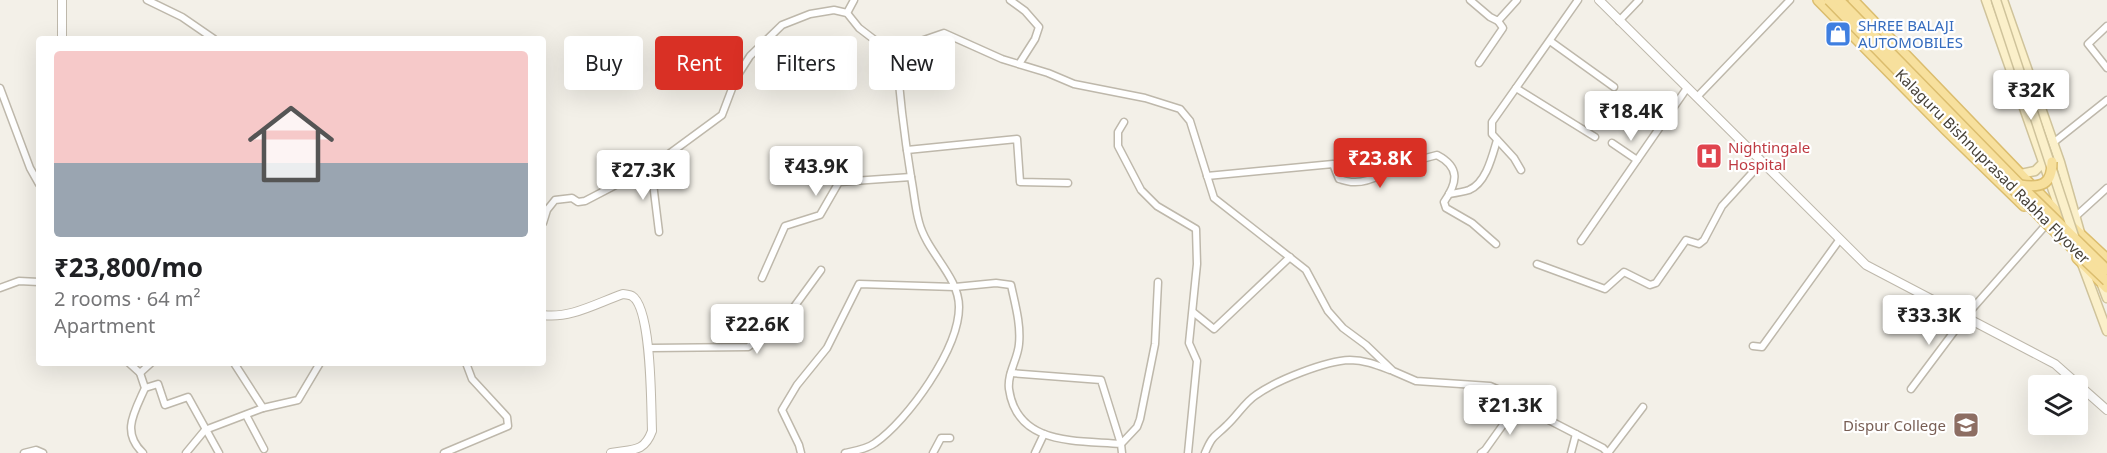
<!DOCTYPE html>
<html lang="en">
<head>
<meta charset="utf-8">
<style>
  :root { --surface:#fff; --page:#f2f2f2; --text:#202124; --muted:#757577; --accent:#d93025 }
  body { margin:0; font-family:"Noto Sans",sans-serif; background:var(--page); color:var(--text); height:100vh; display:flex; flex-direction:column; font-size:22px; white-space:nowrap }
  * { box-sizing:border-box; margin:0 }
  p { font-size:20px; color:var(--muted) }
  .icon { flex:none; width:33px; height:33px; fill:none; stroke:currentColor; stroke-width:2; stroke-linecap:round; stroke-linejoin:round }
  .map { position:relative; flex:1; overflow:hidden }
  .side { position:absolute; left:36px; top:36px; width:510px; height:330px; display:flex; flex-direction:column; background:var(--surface); border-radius:6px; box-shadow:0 6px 24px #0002 }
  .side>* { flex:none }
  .guide { position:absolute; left:564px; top:36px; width:570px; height:54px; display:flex; gap:12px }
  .tools { position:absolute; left:2028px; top:375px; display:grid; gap:12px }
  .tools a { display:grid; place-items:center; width:60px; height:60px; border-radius:6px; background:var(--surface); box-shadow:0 6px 24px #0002; font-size:30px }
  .price { position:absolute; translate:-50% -51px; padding:0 14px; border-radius:6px; background:#fff; color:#222; font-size:20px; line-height:39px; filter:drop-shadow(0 2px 3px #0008) }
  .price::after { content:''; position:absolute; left:50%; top:36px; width:18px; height:14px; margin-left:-9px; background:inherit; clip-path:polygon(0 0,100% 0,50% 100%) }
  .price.current { background:var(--accent); color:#fff }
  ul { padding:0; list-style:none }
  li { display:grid; align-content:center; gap:12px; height:318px; padding:0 18px }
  li span { display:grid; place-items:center; height:186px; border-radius:6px; color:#555 }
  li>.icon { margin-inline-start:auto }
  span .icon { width:108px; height:108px; fill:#fffc; stroke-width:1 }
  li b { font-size:26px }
  .chip { padding:0 21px; border-radius:6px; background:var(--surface); box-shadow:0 6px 24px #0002; font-size:21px; line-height:54px }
  .chip.current { background:var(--accent); color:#fff }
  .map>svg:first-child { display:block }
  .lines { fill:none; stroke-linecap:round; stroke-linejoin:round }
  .minor-casing { stroke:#beb8ab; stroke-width:9 }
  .tertiary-casing { stroke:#beb8ab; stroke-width:10 }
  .secondary-casing { stroke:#cfc39b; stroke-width:11 }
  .primary-casing { stroke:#dbbd6e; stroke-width:12 }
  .minor { stroke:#fff; stroke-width:6 }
  .tertiary { stroke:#fff; stroke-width:8 }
  .secondary { stroke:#fbf0ca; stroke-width:8 }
  .primary { stroke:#f7e09d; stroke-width:9 }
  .secondary-bridge-casing { stroke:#cfc39b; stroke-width:11; stroke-linecap:butt }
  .primary-bridge-casing { stroke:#dbbd6e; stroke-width:12; stroke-linecap:butt }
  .secondary-bridge { stroke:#fbf0ca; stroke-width:8 }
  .primary-bridge { stroke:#f7e09d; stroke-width:9 }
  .labels { text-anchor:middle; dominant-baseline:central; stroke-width:4.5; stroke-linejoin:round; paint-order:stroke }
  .shop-label { font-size:15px; fill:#366cbe; stroke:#fff; text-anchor:start }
  .health-label { font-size:15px; fill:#be3a42; stroke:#fff; text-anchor:start }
  .street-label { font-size:15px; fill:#464037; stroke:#fff }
  .education-label { font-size:15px; fill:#785e54; stroke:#fff; text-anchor:end }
</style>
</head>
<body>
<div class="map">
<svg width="2107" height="453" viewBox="0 0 2107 453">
  <rect width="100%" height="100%" fill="#f3f0e8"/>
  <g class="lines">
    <defs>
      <g id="minor">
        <polyline points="147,0 182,17 214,39"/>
        <polyline points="1010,0 1025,11 1039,27 1035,39 1019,64"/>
        <polyline points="1470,0 1490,17 1498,21 1517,0"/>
        <polyline points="847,13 854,0"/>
        <polyline points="1619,21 1639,0"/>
        <polyline points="2107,26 2088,44 2107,68"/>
        <polyline points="1550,41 1614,87"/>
        <polyline points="1479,63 1503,28 1498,21"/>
        <polyline points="0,88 30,168 39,184"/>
        <polyline points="1516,88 1595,137"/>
        <polyline points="1697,97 1790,0"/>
        <polyline points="1124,122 1118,132 1118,146 1141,190 1157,206 1196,229 1197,264 1189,343 1197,361 1188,453"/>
        <polyline points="1612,143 1637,160"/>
        <polyline points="2053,143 2107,100"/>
        <polyline points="907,150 1017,139 1020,182 1068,183"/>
        <polyline points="651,167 659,232"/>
        <polyline points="1521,170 1514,158 1492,134 1492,122 1578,0"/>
        <path d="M1207,176L1333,164L1339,179C1343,180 1349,182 1353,182C1369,183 1396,170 1403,155L1414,161L1437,155C1460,167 1458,182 1444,202L1446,208L1472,223L1496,244"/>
        <path d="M1449,194C1456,193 1463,192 1469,190C1486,183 1492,157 1497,140"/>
        <polyline points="2074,218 2107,188"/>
        <polyline points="543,223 547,210 555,200 572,198 578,202 585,201 654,165 722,115 736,78 750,56 782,25 810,14 834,10 847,13 859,28 876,41 896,47 915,43 944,33 1002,59 1048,73 1074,84 1145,98 1180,109 1190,121 1214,198 1306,270 1328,311 1343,328 1366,345 1393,371 1416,381 1490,386 1513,396 1539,415 1603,448 1608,453"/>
        <polyline points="1581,241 1687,88"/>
        <polyline points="1537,264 1605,289 1624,272 1650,285 1656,283 1686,240 1699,244 1704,240 1722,206 1762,162"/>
        <polyline points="762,278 785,226 820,215 839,182 911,177"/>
        <polyline points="0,288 19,281 39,282"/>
        <polyline points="1193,312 1214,329 1290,257"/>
        <polyline points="1753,346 1762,347 1840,239"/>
        <polyline points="650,348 748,347 783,322 821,270"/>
        <path d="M129,363L140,373L145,388C134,413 121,432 143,453"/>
        <polyline points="140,373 151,363"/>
        <polyline points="1011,373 1101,380 1121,444 1137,427 1140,419 1155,344 1158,282"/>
        <polyline points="145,388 158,384 165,405 188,397 219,453"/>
        <polyline points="1911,389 1965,317 2045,226"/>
        <polyline points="263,408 298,400 320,363"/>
        <polyline points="246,415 264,449"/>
        <polyline points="24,453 36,450 43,453"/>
        <polyline points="186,453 205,430 263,408 234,363"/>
        <polyline points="444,453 508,426 507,417 472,379 466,363"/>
        <path d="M801,453L799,445L782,410L797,385L827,348L859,284L955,287L996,283L1011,285C1015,304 1021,324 1019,344C1018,359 1007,373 1009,389C1017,446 1076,440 1121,444L1122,453"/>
        <path d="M845,453C855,451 867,449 875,443C908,420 959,349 959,307C959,276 927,253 919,222C915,208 914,192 911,177C904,134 899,91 896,47"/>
        <polyline points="933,453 941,438 950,438"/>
        <polyline points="1035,453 1044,434"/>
        <path d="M1205,453C1213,434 1214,438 1227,425C1237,416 1245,402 1256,395C1277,380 1325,361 1350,360C1365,360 1377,365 1390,370"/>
        <polyline points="1481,453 1485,450 1520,401"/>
        <polyline points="1571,453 1576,434"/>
        <polyline points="1608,453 1643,407"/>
      </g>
      <g id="tertiary">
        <polyline points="62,0 62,39"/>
        <polyline points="1599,0 1866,265 2055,364 2107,410"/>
        <path d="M543,315C570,319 597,303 623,294C624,294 630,295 632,296C652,308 651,407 652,431C644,453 632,449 611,453"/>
      </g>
      <g id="secondary">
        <polyline points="1986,0 2062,216"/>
        <polyline points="2003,0 2060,162 2081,236"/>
        <polyline points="2021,174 2035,171 2043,163"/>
        <polyline points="2081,261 2107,331"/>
        <polyline points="2101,282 2107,298"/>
      </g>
      <g id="primary">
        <polyline points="1818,0 1946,130 2024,206"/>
        <polyline points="1853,0 2063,218 2107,259"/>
        <polyline points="2077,258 2107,288"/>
      </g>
    </defs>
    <!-- minor casing -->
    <use href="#minor" class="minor-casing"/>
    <!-- tertiary casing -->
    <use href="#tertiary" class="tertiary-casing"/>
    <!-- secondary casing -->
    <use href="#secondary" class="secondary-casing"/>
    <!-- primary casing -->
    <use href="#primary" class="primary-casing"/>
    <!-- minor -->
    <use href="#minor" class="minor"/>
    <!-- tertiary -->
    <use href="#tertiary" class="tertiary"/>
    <!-- secondary -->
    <use href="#secondary" class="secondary"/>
    <!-- primary -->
    <use href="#primary" class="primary"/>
    <defs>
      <polyline id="secondary-bridge" points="1996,0 2075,239"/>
      <g id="primary-bridge">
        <polyline points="1829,0 2049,226 2107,281"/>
        <polyline points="1839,0 2020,185 2107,270"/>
        <path d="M2020,185C2041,188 2052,185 2052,162"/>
      </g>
    </defs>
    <!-- secondary-bridge casing -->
    <use href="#secondary-bridge" class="secondary-bridge-casing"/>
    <!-- primary-bridge casing -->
    <use href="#primary-bridge" class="primary-bridge-casing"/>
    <!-- secondary-bridge -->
    <use href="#secondary-bridge" class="secondary-bridge"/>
    <!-- primary-bridge -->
    <use href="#primary-bridge" class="primary-bridge"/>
  </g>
  <!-- icons -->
  <defs>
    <symbol id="shop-square" viewBox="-11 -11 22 22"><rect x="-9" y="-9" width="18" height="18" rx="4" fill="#3f7fe0" stroke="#fff"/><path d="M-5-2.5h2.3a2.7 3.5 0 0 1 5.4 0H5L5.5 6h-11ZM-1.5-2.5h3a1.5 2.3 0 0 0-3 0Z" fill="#fff"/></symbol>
    <symbol id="hospital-square" viewBox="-11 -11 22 22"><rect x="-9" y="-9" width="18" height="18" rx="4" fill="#e0444e" stroke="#fff"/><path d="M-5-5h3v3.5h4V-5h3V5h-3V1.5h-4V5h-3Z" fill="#fff"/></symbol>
    <symbol id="university-square" viewBox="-11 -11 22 22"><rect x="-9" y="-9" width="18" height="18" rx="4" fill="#8d6e63" stroke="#fff"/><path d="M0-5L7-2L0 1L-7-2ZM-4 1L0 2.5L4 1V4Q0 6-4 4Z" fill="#fff"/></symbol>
  </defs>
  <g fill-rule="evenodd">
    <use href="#shop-square" x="1823" y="19" width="30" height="30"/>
    <use href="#hospital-square" x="1694" y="141" width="30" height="30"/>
    <use href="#university-square" x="1951" y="410" width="30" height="30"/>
  </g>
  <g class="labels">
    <!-- shop labels -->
    <g class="shop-label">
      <text x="1858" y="25">SHREE BALAJI<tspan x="1858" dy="17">AUTOMOBILES</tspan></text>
    </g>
    <!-- health labels -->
    <g class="health-label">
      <text x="1728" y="147">Nightingale<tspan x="1728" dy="17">Hospital</tspan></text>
    </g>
    <!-- street labels -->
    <g class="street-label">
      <text transform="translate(1993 166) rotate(45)">Kalaguru Bishnuprasad Rabha Flyover</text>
    </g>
    <!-- education labels -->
    <g class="education-label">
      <text x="1946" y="425">Dispur College</text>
    </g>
  </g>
</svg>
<div class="tools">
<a><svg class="icon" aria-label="layers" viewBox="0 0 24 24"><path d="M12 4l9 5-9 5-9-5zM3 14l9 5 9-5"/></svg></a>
</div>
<b class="price" style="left:2031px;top:121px">₹32K</b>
<b class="price" style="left:1631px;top:142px">₹18.4K</b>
<b class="price current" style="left:1380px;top:189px">₹23.8K</b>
<b class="price" style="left:816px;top:197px">₹43.9K</b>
<b class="price" style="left:643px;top:201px">₹27.3K</b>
<b class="price" style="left:1929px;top:346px">₹33.3K</b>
<b class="price" style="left:757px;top:355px">₹22.6K</b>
<b class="price" style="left:1510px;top:436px">₹21.3K</b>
<div class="guide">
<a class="chip">Buy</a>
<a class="chip current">Rent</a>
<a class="chip">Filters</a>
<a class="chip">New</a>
</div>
<section class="side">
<ul>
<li><span style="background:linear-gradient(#f6c9c9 60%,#9aa5b1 0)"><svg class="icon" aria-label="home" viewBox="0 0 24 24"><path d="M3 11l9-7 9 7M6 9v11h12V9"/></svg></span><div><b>₹23,800/mo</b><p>2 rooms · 64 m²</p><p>Apartment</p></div></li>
</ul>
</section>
</div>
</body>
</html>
